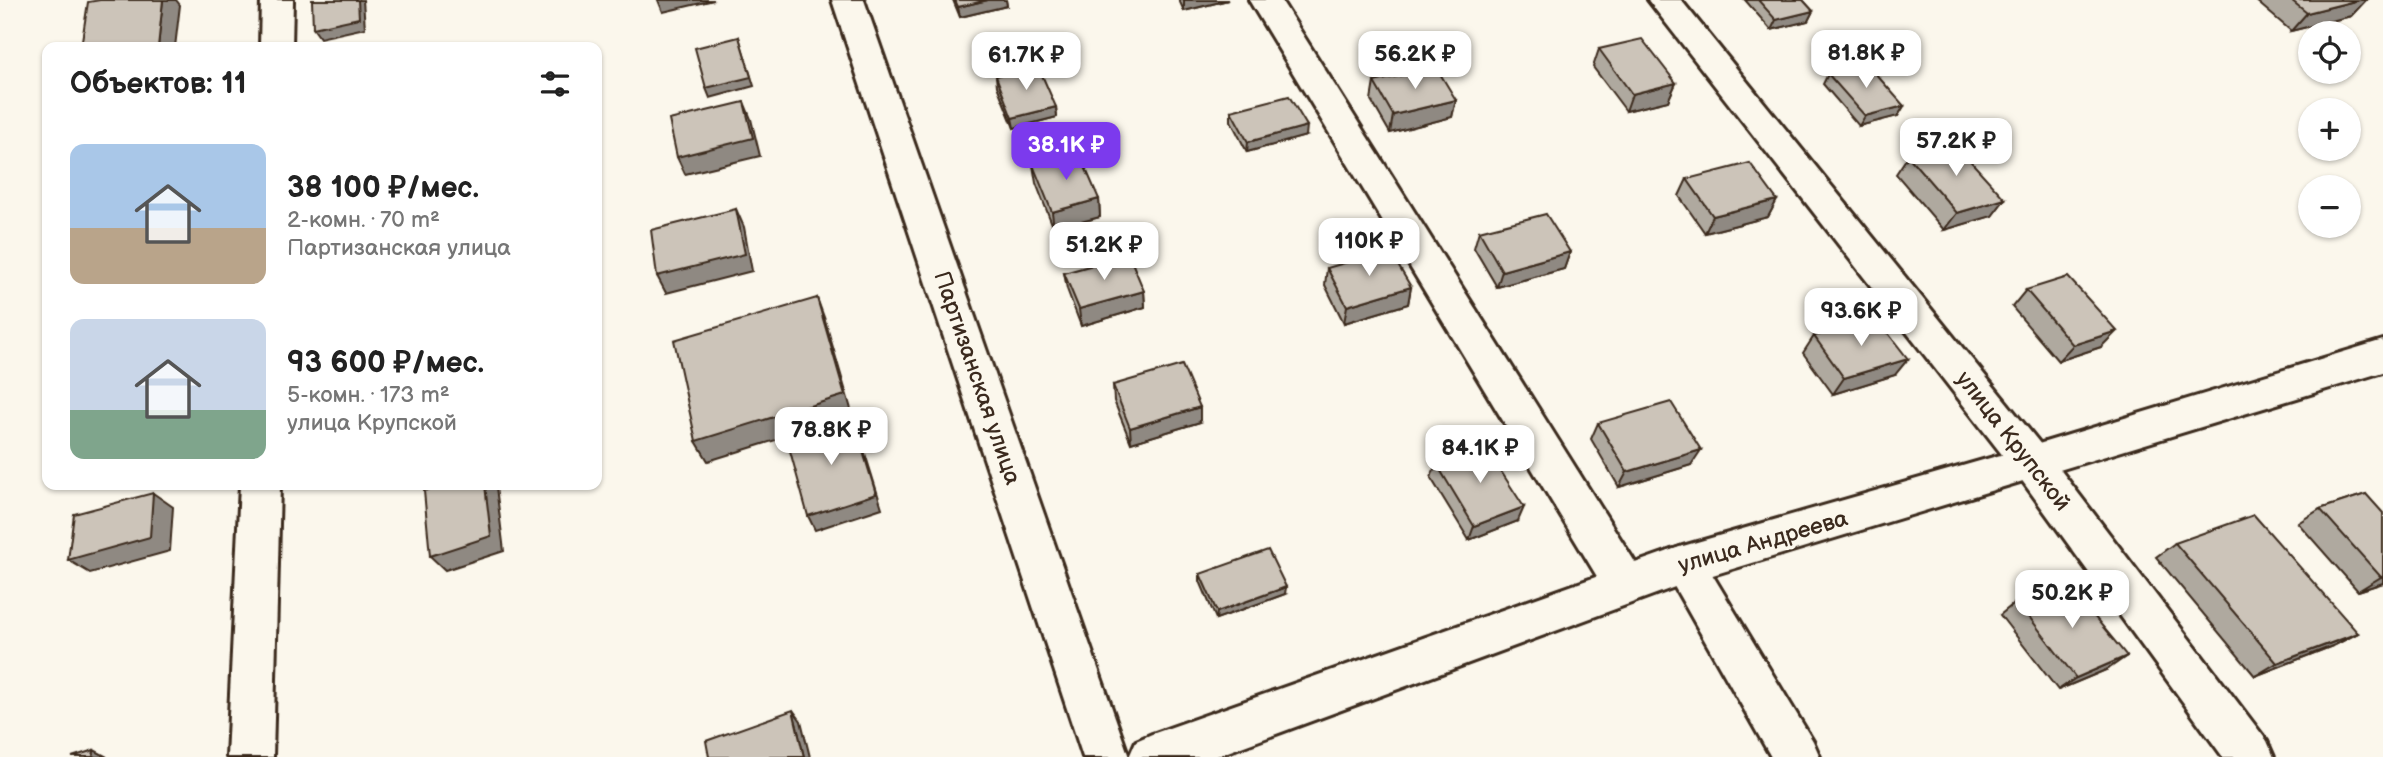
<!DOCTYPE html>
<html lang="ru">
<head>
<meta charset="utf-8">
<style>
  :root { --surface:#fff; --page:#f6f6f6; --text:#222; --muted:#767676; --accent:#7c3aed }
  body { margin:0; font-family:"Balsamiq Sans",sans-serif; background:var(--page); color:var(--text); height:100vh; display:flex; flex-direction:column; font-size:26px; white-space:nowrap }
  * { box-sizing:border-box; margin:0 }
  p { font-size:23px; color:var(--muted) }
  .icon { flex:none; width:38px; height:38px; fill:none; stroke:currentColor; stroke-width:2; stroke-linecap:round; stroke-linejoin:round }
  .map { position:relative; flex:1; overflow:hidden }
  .sheet { position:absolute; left:42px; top:42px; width:560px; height:448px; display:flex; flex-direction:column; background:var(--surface); border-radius:14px; box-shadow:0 2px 5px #0004 }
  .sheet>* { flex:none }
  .buttons { position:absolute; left:2298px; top:21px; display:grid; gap:14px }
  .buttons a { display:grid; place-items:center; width:63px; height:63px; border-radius:50%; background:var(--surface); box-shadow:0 2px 5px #0004; font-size:35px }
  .price { position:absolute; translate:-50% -60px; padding:0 16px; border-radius:14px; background:#fff; color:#222; font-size:23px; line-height:46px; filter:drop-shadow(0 2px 4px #0008) }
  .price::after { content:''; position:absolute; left:50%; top:42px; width:21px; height:16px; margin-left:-10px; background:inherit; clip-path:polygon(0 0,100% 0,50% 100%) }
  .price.selected { background:var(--accent); color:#fff }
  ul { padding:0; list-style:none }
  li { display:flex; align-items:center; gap:21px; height:175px; padding:0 28px }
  li span { display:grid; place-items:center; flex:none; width:196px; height:140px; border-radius:14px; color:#555 }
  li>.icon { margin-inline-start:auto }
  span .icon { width:84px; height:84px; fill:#fffc; stroke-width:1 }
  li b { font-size:30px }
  h2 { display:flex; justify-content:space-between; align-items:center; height:84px; padding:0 28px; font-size:30px }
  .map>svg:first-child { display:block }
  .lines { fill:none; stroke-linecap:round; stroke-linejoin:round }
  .minor-casing { stroke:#3b2a1e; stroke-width:6 }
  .tertiary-casing { stroke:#3b2a1e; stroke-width:6 }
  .secondary-casing { stroke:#3b2a1e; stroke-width:6 }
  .minor { fill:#fbf7ec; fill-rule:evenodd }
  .tertiary { fill:#fbf7ec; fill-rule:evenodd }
  .secondary { fill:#fbf7ec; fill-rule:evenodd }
  .wall { fill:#afa99f; stroke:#3b2a1e; stroke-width:2 }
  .shaded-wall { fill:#8f8982; stroke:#3b2a1e; stroke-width:2 }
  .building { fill:#ccc4b9; stroke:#3b2a1e; stroke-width:2 }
  .labels { text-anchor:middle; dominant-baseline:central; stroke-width:7; stroke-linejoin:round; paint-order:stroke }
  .street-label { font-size:23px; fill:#3b2a1e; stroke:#fbf7ec }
</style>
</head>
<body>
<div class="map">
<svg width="2383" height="757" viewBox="0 0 2383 757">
  <rect width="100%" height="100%" fill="#fbf7ec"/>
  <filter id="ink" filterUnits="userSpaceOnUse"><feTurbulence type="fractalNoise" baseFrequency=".0143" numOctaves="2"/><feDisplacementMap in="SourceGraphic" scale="14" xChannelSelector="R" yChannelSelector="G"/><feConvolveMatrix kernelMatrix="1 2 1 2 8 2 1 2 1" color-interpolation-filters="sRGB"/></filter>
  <g filter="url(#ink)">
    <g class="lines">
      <defs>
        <g id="minor">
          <polygon points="261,0 293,0 292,47 260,47"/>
          <polygon points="1249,0 1281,0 1640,570 1646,584 1640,598 1625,603 1610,598"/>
          <polygon points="1648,0 1681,0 2046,451 2267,741 2274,757 2223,757 2018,475"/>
          <polygon points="240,485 280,485 273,757 227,757"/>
          <polygon points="1683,546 1698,551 1813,741 1820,757 1771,757 1662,565 1668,551"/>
        </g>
        <polygon id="tertiary" points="2383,340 2383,372 1683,584 1214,757 1129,757 1136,741 1152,734 1683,546 2032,446"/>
        <polygon id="secondary" points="832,0 864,0 1129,757 1083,757"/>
      </defs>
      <!-- minor casing -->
      <use href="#minor" class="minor-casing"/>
      <!-- tertiary casing -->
      <use href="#tertiary" class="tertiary-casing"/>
      <!-- secondary casing -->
      <use href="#secondary" class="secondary-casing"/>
      <!-- minor -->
      <use href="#minor" class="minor"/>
      <!-- tertiary -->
      <use href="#tertiary" class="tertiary"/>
      <!-- secondary -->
      <use href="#secondary" class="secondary"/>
    </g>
    <!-- wall -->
    <g class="wall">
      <polygon points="953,0 1006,0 1007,6 960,17"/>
      <polygon points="1179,0 1228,0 1184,11"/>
      <polygon points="1745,0 1803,0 1813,11 1808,21 1771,30"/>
      <polygon points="2255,0 2366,0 2351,16 2291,31"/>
      <polygon points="1599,49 1676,83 1668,101 1626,111 1593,67"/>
      <polygon points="1828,74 1904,106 1898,116 1859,126 1823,84"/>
      <polygon points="996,76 1056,107 1057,117 1014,128 997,86"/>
      <polygon points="1374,82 1456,100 1452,117 1390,133 1371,100"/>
      <polygon points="1231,111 1306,136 1247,152 1231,121"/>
      <polygon points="1908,156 2005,199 1992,216 1944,230 1896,174"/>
      <polygon points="1033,165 1099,199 1100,217 1054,229 1036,183"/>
      <polygon points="1687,179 1777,200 1768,217 1705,233 1679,196"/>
      <polygon points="1479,231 1570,252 1564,269 1497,287 1474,248"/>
      <polygon points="1327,268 1411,287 1408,304 1344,323 1325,285"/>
      <polygon points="1064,273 1144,291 1145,307 1081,326 1067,289"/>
      <polygon points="2026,290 2101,347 2058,361 2012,307"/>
      <polygon points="1814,336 1895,375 1833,394 1803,353"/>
      <polygon points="1113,385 1200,422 1131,443 1114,401"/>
      <polygon points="1598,423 1691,465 1619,487 1591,439"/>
      <polygon points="1436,463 1518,521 1469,540 1431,478"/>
      <polygon points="2366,494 2383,583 2358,591 2298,523 2320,509"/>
      <polygon points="2175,543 2358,633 2335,645 2255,676 2156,557"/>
      <polygon points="1200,574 1285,594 1216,619 1200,581"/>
      <polygon points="2017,601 2108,669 2058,690 2000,615"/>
    </g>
    <!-- shaded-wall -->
    <g class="shaded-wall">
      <polygon points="163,0 176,0 180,5 175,47 158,47"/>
      <polygon points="358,0 363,0 365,28 320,38 313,28"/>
      <polygon points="658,0 714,0 663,12"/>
      <polygon points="988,0 1006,0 1007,6 960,17 958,7"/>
      <polygon points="1187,0 1228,0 1184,11 1184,1"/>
      <polygon points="2359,0 2366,0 2351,16 2291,31 2307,13"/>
      <polygon points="1813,11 1808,21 1771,30 1776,20"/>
      <polygon points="739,37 754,86 710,98 706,88"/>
      <polygon points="1676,83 1668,101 1626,111 1632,94"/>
      <polygon points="1456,100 1452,117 1390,133 1393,115"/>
      <polygon points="744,102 751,119 760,156 685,174 677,157"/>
      <polygon points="1904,106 1898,116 1859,126 1865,116"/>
      <polygon points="1056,107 1057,117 1014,128 1012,118"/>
      <polygon points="1307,126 1306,136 1247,152 1248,142"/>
      <polygon points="1099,199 1100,217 1054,229 1052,212"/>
      <polygon points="2005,199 1992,216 1944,230 1957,213"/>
      <polygon points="1777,200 1768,217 1705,233 1713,216"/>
      <polygon points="736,209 744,227 752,271 666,293 657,276"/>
      <polygon points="1570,252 1564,269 1497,287 1502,271"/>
      <polygon points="1411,287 1408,304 1344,323 1347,306"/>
      <polygon points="1144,291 1145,307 1081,326 1079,309"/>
      <polygon points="817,298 825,320 853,416 708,461 696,441"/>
      <polygon points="2117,331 2101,347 2058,361 2073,345"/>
      <polygon points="1908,359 1895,375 1833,394 1844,378"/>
      <polygon points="1200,407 1200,422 1131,443 1130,428"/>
      <polygon points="853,419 859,434 882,508 815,530 808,516"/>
      <polygon points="1701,450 1691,465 1619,487 1627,472"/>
      <polygon points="485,485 494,485 496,487 504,551 445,570 430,556"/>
      <polygon points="153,493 173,507 170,551 90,573 68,560"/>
      <polygon points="1524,507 1518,521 1469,540 1474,526"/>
      <polygon points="2381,577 2383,577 2383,583 2358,591"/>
      <polygon points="1286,587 1285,594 1216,619 1217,612"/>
      <polygon points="2358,633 2335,645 2255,676 2277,663"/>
      <polygon points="2127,656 2108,669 2058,690 2076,678"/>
      <polygon points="793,710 801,721 810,757 804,757"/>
      <polygon points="94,750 107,757 93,757"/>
    </g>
    <!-- building -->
    <g class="building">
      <polygon points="100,0 163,0 158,47 81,47 88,2"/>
      <polygon points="312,0 358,0 359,18 313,28"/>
      <polygon points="955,0 988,0 958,7"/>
      <polygon points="1758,0 1803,0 1813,11 1776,20"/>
      <polygon points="2291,0 2359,0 2307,13"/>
      <polygon points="739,37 751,77 706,88 695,48"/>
      <polygon points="1642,39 1676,83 1632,94 1599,49"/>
      <polygon points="1867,64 1904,106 1865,116 1828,74"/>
      <polygon points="1038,66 1056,107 1012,118 996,76"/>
      <polygon points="1436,67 1456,100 1393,115 1374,82"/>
      <polygon points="1289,96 1307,126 1248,142 1231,111"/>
      <polygon points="744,102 753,138 677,157 669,120"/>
      <polygon points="1955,144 2005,199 1957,213 1908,156"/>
      <polygon points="1079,153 1099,199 1052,212 1033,165"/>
      <polygon points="1750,163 1777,200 1713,216 1687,179"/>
      <polygon points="736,209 745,254 657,276 651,230"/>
      <polygon points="1546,214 1570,252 1502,271 1479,231"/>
      <polygon points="1389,250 1411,287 1347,306 1327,268"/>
      <polygon points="1129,255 1144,291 1079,309 1064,273"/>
      <polygon points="2068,277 2117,331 2073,345 2026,290"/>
      <polygon points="817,298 845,395 696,441 674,340"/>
      <polygon points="1877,319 1908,359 1844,378 1814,336"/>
      <polygon points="1182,365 1200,407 1130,428 1113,385"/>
      <polygon points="1671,402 1701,450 1627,472 1598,423"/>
      <polygon points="853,419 876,494 808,516 787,440"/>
      <polygon points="1484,445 1524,507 1474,526 1436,463"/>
      <polygon points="443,485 485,485 491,536 430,556 424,491"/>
      <polygon points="153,493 150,537 68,560 74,514"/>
      <polygon points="2366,494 2383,513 2383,577 2381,577 2320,509"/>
      <polygon points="2254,515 2358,633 2277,663 2175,543"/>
      <polygon points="1268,550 1286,587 1217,612 1200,574"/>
      <polygon points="2066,582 2127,656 2076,678 2017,601"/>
      <polygon points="793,710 804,757 709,757 706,741"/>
      <polygon points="94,750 93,757 72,757"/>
    </g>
  </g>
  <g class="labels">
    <!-- street labels -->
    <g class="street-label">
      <text transform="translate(977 378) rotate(71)">Партизанская улица</text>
      <text transform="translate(2013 441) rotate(52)">улица Крупской</text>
      <text transform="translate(1763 542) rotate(-16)">улица Андреева</text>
    </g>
  </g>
</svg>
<div class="buttons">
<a><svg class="icon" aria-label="locate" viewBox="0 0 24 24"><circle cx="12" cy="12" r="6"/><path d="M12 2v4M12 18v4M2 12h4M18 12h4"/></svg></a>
<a>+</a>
<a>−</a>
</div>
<b class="price" style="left:1866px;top:90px">81.8K ₽</b>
<b class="price" style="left:1415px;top:91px">56.2K ₽</b>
<b class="price" style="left:1026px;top:92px">61.7K ₽</b>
<b class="price" style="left:1956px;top:178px">57.2K ₽</b>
<b class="price selected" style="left:1066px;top:182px">38.1K ₽</b>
<b class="price" style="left:1369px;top:278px">110K ₽</b>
<b class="price" style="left:1104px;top:282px">51.2K ₽</b>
<b class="price" style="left:1861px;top:348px">93.6K ₽</b>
<b class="price" style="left:831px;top:467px">78.8K ₽</b>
<b class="price" style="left:1480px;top:485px">84.1K ₽</b>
<b class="price" style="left:2072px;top:630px">50.2K ₽</b>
<section class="sheet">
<h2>Объектов: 11<svg class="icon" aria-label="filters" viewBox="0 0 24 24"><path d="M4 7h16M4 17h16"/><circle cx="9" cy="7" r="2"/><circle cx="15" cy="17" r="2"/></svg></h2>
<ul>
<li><span style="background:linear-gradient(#a9c7e8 60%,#b9a48a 0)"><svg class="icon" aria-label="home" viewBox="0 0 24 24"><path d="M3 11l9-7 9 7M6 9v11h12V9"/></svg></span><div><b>38 100 ₽/мес.</b><p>2-комн. · 70 m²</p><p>Партизанская улица</p></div></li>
<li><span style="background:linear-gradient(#c9d6e8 65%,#7fa58c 0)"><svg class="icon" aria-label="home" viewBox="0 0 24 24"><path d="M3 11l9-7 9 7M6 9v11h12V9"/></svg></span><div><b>93 600 ₽/мес.</b><p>5-комн. · 173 m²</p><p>улица Крупской</p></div></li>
</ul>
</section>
</div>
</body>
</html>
